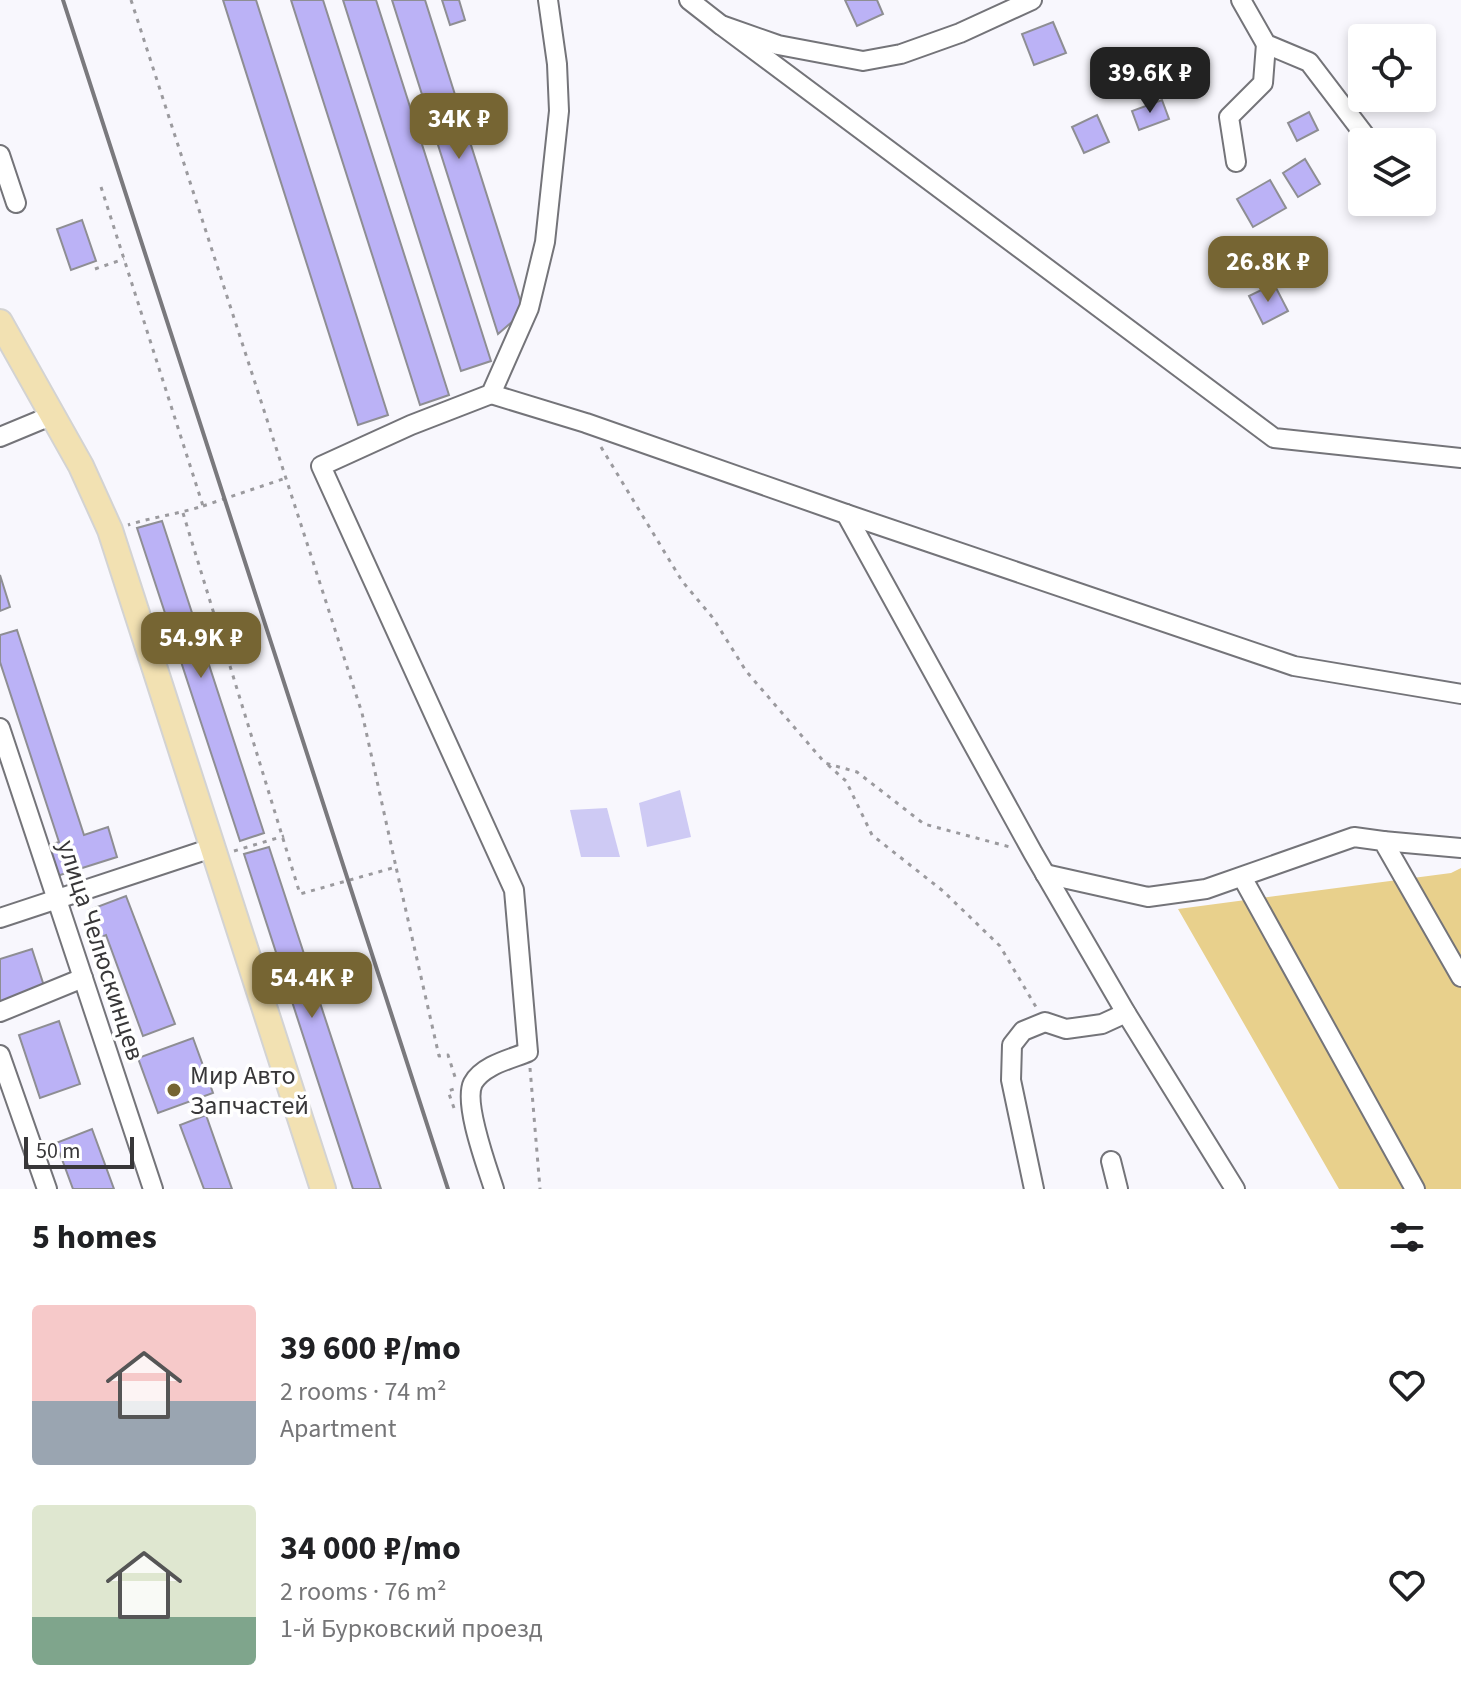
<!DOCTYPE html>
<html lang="en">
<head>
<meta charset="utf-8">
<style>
  :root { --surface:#fff; --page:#f2f2f2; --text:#202124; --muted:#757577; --accent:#766533 }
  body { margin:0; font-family:"Source Sans 3",sans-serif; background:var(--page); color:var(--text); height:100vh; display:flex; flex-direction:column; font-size:30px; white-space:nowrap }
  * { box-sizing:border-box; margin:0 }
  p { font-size:26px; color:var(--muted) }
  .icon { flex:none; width:44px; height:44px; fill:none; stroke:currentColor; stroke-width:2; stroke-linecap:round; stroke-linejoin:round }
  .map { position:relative; height:1189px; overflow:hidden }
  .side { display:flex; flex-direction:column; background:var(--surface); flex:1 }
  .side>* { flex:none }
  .tools { position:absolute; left:1348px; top:24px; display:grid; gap:16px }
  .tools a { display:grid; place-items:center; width:88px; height:88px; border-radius:8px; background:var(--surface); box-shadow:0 4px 12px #0003; font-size:40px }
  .scale { position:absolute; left:24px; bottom:20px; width:110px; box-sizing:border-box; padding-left:8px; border:4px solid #383739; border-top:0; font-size:22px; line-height:28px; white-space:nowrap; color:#383739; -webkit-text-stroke:6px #fff; paint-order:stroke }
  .price { position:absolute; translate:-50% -68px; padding:0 18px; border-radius:16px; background:var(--accent); color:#fff; font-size:26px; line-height:52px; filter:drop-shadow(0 2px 4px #0008) }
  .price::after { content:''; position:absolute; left:50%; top:48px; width:24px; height:18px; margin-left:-12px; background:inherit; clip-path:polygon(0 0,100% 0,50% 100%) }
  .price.on { background:#222; color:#fff }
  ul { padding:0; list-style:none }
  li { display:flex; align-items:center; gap:24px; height:200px; padding:0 32px }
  li span { display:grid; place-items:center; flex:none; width:224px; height:160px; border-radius:8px; color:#555 }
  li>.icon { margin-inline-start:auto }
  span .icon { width:96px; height:96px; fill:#fffc; stroke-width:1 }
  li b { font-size:34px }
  h2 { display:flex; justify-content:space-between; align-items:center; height:96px; padding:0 32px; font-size:34px }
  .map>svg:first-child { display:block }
  .green { fill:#e8d08c }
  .water { fill:#cecaf4 }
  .building { fill:#bbb2f6; stroke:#8e8e93; stroke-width:2 }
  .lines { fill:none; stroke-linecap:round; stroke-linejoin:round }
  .minor-casing { stroke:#747479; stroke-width:22 }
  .major-casing { stroke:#d3d3d3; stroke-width:28 }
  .path { stroke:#9b9a9e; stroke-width:3; stroke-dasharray:4 6; stroke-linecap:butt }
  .minor { stroke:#fff; stroke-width:18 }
  .major { stroke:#f2e1b2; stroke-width:24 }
  .rail { stroke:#7a797d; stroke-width:4 }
  .poi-dot { fill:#766533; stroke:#fff; stroke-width:3 }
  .labels { text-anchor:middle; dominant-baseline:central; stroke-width:7; stroke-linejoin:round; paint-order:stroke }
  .street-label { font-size:26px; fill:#383739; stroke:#fff }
  .poi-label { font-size:26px; fill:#383739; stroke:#fff; text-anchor:start }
</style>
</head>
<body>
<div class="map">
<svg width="1461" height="1189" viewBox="0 0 1461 1189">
  <rect width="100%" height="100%" fill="#f8f7fd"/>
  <!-- green -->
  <polygon class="green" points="1461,868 1461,1189 1339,1189 1178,909 1451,873"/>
  <!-- water -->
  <g class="water">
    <polygon points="680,790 691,837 647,847 639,803"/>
    <polygon points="607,808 620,857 581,857 570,810"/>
  </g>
  <!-- building -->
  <g class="building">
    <polygon points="223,0 256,0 388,415 358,425"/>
    <polygon points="291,0 323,0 449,395 420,405"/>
    <polygon points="343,0 376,0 491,361 461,371"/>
    <polygon points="392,0 425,0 522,306 513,321 498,334"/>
    <polygon points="442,0 459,0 465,20 450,25"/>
    <polygon points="845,0 877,0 883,14 857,26"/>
    <polygon points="1053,22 1066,53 1034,65 1022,34"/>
    <polygon points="1162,100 1169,119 1139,130 1132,111"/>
    <polygon points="1309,112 1318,130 1297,141 1288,123"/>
    <polygon points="1097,115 1109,142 1084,153 1072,127"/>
    <polygon points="1305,159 1320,184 1298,197 1283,173"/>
    <polygon points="1270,180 1286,208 1253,227 1237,199"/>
    <polygon points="82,220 96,261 71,270 57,229"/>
    <polygon points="1274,284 1288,311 1263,324 1249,296"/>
    <polygon points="162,521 264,833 240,841 137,528"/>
    <polygon points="0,575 10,607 0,611"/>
    <polygon points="17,630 84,835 108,827 117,857 57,876 47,846 59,842 0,662 0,635"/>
    <polygon points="269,847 381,1189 353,1189 244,854"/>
    <polygon points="126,896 175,1024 143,1036 106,935 99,938 89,910"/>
    <polygon points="32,949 45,989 0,1003 0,959"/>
    <polygon points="59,1021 80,1084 40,1098 19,1035"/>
    <polygon points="193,1038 213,1093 158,1113 138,1058"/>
    <polygon points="206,1115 232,1189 204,1189 180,1125"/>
    <polygon points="92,1129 114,1189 73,1189 56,1143"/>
  </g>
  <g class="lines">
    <defs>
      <g id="minor">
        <polyline points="689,0 721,25 778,45 863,61 901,54 960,33 1032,0"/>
        <polyline points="1241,0 1266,44 1309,62 1370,142"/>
        <polyline points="721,25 1274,438 1461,458"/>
        <polyline points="0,155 16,203"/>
        <polyline points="1236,162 1229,117 1263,83 1266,44"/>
        <polyline points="491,394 586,423 846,514 1033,853 1126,1013 1235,1189"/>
        <polyline points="0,437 53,415"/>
        <polyline points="846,514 1294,666 1461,694"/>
        <polyline points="0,728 153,1189"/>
        <polyline points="1383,841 1461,848"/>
        <polyline points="1045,874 1148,897 1206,889 1354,837 1383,841 1461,977"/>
        <polyline points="1242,877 1415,1189"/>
        <polyline points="0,918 212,848"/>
        <polyline points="0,1012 83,978"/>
        <polyline points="0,1055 47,1189"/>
        <polyline points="1111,1161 1118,1189"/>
        <path d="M494,1189C487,1167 463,1103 473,1083C483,1065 511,1059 528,1052L514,890L321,466L411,425L491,394L529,308L545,242L559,111L557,64L548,0"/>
        <polyline points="1034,1189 1011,1080 1012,1045 1023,1031 1045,1022 1066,1029 1102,1024 1126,1013"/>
      </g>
      <polyline id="major" points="0,322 81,466 110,530 323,1189"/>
    </defs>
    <!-- minor casing -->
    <use href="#minor" class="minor-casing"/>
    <!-- major casing -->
    <use href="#major" class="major-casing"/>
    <!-- path -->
    <g class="path">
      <polyline points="131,0 362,713 396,867"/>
      <path d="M101,187L203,506C178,514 153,517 128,525"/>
      <polyline points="95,269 124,259"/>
      <polyline points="601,447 682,581 713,618 746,671 825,763 857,772 924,824 1010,847"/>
      <polyline points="203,506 286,478"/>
      <polyline points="183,513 300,894 396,867 439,1056 448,1055 456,1080"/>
      <polyline points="828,765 846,781 872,835 943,891 1000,946 1036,1007"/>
      <polyline points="234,851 284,836"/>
      <polyline points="530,1068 540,1189"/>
      <polyline points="454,1108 448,1091 454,1089"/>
    </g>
    <!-- minor -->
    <use href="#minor" class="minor"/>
    <!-- major -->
    <use href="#major" class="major"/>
    <!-- rail -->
    <polyline class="rail" points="63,0 448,1189"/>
  </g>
  <!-- markers -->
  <circle class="poi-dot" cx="174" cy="1090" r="8"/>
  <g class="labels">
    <!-- street labels -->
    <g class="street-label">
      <text transform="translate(101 950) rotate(72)">улица Челюскинцев</text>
    </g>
    <!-- poi labels -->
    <g class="poi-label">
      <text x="190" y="1075">Мир Авто<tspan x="190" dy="30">Запчастей</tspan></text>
    </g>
  </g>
</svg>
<div class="tools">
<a><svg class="icon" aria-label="locate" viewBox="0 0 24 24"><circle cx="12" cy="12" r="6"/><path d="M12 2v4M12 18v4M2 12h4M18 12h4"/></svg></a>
<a><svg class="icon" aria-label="layers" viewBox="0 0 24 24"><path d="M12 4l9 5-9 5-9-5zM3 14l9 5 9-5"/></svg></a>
</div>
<div class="scale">50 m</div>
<b class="price on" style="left:1150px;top:115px">39.6K ₽</b>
<b class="price" style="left:459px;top:161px">34K ₽</b>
<b class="price" style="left:1268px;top:304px">26.8K ₽</b>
<b class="price" style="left:201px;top:680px">54.9K ₽</b>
<b class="price" style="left:312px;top:1020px">54.4K ₽</b>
</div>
<section class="side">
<h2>5 homes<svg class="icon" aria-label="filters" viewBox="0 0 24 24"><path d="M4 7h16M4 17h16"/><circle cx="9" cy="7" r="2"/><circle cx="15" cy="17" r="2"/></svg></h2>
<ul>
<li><span style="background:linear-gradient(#f6c9c9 60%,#9aa5b1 0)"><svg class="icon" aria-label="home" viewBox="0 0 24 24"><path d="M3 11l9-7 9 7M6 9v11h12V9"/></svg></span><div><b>39 600 ₽/mo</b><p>2 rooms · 74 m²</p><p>Apartment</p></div><svg class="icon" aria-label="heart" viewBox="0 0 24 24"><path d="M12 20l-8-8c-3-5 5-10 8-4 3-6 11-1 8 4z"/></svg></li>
<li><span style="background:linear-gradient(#dfe7d0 70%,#7fa58c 0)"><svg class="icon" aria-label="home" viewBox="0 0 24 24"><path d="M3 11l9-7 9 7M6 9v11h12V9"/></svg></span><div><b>34 000 ₽/mo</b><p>2 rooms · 76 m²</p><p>1-й Бурковский проезд</p></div><svg class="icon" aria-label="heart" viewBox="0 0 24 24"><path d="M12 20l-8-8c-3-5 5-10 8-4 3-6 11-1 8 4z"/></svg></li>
</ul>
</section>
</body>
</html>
